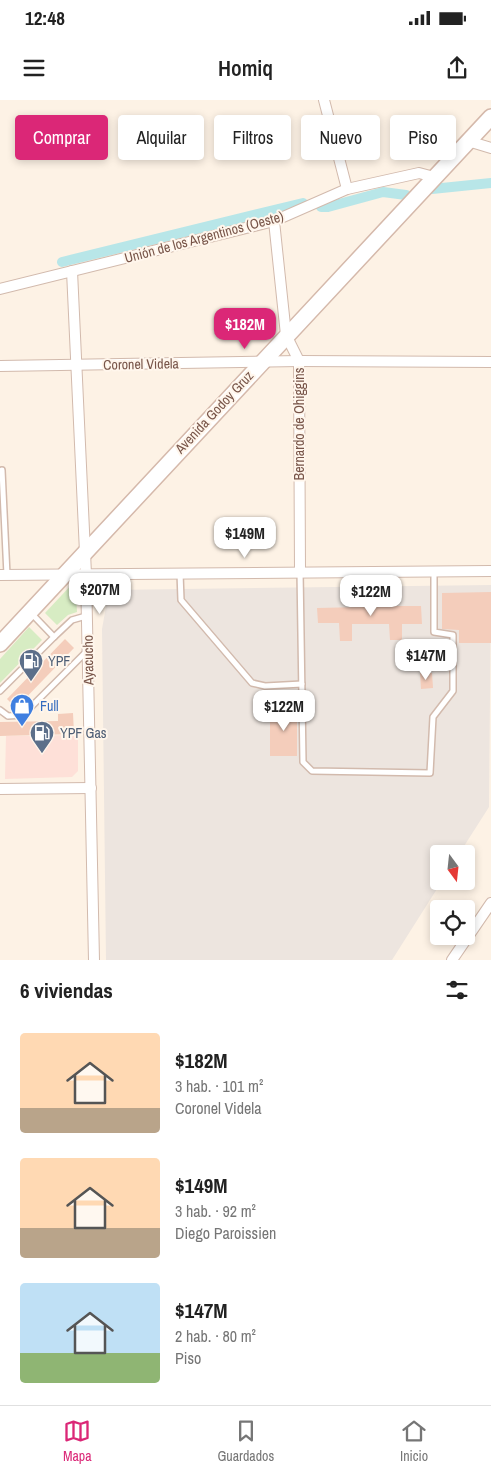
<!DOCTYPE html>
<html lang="es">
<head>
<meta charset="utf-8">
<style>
  :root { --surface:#fff; --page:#f2f2f2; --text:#222; --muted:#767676; --line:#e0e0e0; --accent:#db2777 }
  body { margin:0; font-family:"Archivo Narrow",sans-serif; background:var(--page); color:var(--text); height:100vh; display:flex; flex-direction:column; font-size:19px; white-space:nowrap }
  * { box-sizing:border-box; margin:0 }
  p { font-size:16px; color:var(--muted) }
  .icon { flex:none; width:28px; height:28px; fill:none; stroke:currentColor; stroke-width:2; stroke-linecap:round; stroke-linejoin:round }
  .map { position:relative; height:860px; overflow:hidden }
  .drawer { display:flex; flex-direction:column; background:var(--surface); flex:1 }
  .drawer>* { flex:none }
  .top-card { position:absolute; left:15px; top:15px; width:461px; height:45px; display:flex; gap:10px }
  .needle { width:32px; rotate:165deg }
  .controls { position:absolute; left:430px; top:745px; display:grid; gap:10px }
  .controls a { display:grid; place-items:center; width:45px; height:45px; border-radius:5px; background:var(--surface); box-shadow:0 2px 8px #0003; font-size:25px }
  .price { position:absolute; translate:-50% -42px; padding:0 11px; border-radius:10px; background:#fff; color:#222; font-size:16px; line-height:32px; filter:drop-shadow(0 1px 2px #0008) }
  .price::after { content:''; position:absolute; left:50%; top:30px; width:15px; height:11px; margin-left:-8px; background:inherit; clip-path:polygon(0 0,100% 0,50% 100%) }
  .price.current { background:var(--accent); color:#fff }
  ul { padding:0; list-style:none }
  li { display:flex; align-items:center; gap:15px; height:125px; padding:0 20px }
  li span { display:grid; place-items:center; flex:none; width:140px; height:100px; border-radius:5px; color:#555 }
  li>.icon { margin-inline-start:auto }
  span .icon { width:60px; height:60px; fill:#fffc; stroke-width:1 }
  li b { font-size:21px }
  h2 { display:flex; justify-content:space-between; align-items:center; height:60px; padding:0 20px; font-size:21px }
  .chip { padding:0 18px; border-radius:5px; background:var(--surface); box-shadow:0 2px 8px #0003; font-size:18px; line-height:45px }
  .chip.current { background:var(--accent); color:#fff }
  .status { display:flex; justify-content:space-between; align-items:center; height:35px; padding:0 25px; background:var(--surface); direction:ltr }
  .status svg { height:14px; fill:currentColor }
  header { display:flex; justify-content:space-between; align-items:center; height:65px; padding:0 20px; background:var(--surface); font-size:22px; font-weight:600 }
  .menu { display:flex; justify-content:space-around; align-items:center; height:70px; border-top:1px solid var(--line); background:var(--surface); font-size:14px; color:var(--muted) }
  .menu a { display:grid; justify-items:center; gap:2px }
  .menu .current { color:var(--accent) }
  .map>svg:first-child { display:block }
  .commercial { fill:#fee0d8 }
  .industrial { fill:#ede5df }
  .green { fill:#d7ecc3 }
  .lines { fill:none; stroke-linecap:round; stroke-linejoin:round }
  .canal { stroke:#b8e6e8; stroke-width:10 }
  .building { fill:#f4cdbb }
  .service-casing { stroke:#d2baad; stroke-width:8 }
  .minor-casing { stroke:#d2baad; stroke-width:12 }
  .secondary-casing { stroke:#d5b9ab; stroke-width:18 }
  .service { stroke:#fff; stroke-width:5 }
  .minor { stroke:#fff; stroke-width:10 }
  .secondary { stroke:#fff; stroke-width:15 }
  .labels { text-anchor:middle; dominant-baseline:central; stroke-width:4; stroke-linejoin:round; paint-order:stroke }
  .street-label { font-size:14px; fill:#785549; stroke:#fff6ec }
  .service-label { font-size:14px; fill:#4e5e75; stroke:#fff6ec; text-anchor:start }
  .shop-label { font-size:14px; fill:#366cbe; stroke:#fff6ec; text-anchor:start }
</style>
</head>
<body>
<div class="status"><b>12:48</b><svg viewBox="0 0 49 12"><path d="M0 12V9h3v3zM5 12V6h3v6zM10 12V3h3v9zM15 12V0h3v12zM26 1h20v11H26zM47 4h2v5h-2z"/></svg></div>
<header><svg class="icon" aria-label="menu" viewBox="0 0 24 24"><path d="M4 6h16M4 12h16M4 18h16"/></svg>Homiq<svg class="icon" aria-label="share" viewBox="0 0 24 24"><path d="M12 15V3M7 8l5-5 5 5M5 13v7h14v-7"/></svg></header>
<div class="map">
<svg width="491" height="860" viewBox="0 0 491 860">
  <rect width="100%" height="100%" fill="#fdf2e5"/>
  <!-- commercial -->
  <polygon class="commercial" points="78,635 78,671 72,677 5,679 6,636"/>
  <!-- industrial -->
  <polygon class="industrial" points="491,485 489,707 459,754 439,754 439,781 442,781 392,860 106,860 102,529 109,490"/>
  <!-- green -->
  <g class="green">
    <polygon points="75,481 77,512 68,515 57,525 45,513"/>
    <polygon points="29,527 42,540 0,583 0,559"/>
  </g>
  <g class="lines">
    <!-- canal -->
    <g class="canal">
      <polyline points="432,89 491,83"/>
      <polyline points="321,107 328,107 383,92 406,95"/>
      <polyline points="62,162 303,103"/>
    </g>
  </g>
  <!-- building -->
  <g class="building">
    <polygon points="491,492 491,543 459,543 459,530 442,529 442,493"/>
    <polygon points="360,495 377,495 377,506 421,506 422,524 402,524 402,540 390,540 389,524 352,524 352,541 340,541 339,523 318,523 317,508 361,507"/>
    <polygon points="65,539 74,548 16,608 7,599"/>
    <polygon points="420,573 432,573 433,588 421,589"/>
    <rect x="270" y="608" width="27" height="48"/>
    <polygon points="73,613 74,634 0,636 0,622 58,621 58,614"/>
  </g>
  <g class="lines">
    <defs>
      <g id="service">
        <polyline points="2,370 7,475"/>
        <polyline points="300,471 303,662 312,671 430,673 433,617 453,591 453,535 434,532 434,471"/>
        <polyline points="180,473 181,500 252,583 265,586 302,584"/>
        <polyline points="54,537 72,520 86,516"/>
        <polyline points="0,591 54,537 31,513"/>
        <polyline points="0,610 8,616 23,615 86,552"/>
      </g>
      <g id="minor">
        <polyline points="324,0 347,89"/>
        <polyline points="468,41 491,48"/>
        <polyline points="274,121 286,235 299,261 300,471"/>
        <polyline points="72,171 86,474 94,860"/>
        <polyline points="0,189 274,121 347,89 419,73 434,77"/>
        <polyline points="0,266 299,261 491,262"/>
        <polyline points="0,475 491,471"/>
        <polyline points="0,689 91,688"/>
        <polyline points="452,860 491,803"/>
      </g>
      <polyline id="secondary" points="0,544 491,17"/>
    </defs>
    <!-- service casing -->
    <use href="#service" class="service-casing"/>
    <!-- minor casing -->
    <use href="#minor" class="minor-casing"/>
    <!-- secondary casing -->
    <use href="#secondary" class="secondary-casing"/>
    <!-- service -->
    <use href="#service" class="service"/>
    <!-- minor -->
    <use href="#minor" class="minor"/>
    <!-- secondary -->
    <use href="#secondary" class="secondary"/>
  </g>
  <!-- icons -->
  <defs>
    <symbol id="fuel-pin" viewBox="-11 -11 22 30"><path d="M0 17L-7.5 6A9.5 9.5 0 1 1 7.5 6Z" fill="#5c6f8a" stroke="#fff6ec"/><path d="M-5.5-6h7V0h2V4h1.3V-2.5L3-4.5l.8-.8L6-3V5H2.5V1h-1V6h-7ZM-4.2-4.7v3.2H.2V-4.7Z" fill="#fff"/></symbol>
    <symbol id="shop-pin" viewBox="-11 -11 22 30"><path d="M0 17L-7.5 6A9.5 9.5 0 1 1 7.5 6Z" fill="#3f7fe0" stroke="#fff6ec"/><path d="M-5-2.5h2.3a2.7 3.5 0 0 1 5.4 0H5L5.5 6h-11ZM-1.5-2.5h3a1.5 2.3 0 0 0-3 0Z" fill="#fff"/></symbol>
  </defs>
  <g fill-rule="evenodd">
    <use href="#fuel-pin" x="17" y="547" width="28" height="38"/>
    <use href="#shop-pin" x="8" y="592" width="28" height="38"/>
    <use href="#fuel-pin" x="28" y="619" width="28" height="38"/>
  </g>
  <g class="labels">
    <!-- street labels -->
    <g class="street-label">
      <text transform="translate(204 137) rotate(-15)">Unión de los Argentinos (Oeste)</text>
      <text transform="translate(141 264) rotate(-1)">Coronel Videla</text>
      <text transform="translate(214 312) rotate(-47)">Avenida Godoy Gruz</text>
      <text transform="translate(299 324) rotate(-90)">Bernardo de Ohiggins</text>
      <text transform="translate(88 560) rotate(-91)">Ayacucho</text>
    </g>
    <!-- service labels -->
    <g class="service-label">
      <text x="48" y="561">YPF</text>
      <text x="60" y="633">YPF Gas</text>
    </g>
    <!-- shop labels -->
    <g class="shop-label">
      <text x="40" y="606">Full</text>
    </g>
  </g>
</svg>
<div class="controls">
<a><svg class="needle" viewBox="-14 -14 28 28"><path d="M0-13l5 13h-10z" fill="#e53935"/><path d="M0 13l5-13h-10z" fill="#767676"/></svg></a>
<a><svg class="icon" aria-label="locate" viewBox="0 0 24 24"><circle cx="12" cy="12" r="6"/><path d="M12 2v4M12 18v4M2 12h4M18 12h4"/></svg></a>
</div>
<b class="price current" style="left:245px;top:250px">$182M</b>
<b class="price" style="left:245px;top:459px">$149M</b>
<b class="price" style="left:100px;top:515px">$207M</b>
<b class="price" style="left:371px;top:517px">$122M</b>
<b class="price" style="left:426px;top:581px">$147M</b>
<b class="price" style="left:284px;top:632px">$122M</b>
<div class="top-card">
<a class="chip current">Comprar</a>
<a class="chip">Alquilar</a>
<a class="chip">Filtros</a>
<a class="chip">Nuevo</a>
<a class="chip">Piso</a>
</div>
</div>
<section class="drawer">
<h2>6 viviendas<svg class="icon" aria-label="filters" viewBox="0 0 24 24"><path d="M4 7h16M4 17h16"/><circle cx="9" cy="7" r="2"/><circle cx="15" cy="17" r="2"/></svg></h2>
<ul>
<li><span style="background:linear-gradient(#ffd9b3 75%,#b9a48a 0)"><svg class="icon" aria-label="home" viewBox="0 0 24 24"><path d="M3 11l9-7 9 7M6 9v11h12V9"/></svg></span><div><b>$182M</b><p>3 hab. · 101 m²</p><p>Coronel Videla</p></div></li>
<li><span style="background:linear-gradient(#ffd9b3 70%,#b9a48a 0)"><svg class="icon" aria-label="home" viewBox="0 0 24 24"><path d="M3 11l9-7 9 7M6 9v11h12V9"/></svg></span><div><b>$149M</b><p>3 hab. · 92 m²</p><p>Diego Paroissien</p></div></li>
<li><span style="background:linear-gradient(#bfe0f5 70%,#8fb573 0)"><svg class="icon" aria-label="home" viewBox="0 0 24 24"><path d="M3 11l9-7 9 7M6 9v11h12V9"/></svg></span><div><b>$147M</b><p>2 hab. · 80 m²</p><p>Piso</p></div></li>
</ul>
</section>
<nav class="menu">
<a class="current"><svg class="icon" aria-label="map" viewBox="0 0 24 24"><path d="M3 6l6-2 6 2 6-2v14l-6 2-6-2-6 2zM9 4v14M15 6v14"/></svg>Mapa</a>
<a><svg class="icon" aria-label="saved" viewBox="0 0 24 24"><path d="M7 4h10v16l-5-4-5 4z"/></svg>Guardados</a>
<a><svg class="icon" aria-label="home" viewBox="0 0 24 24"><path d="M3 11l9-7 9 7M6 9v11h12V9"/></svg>Inicio</a>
</nav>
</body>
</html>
